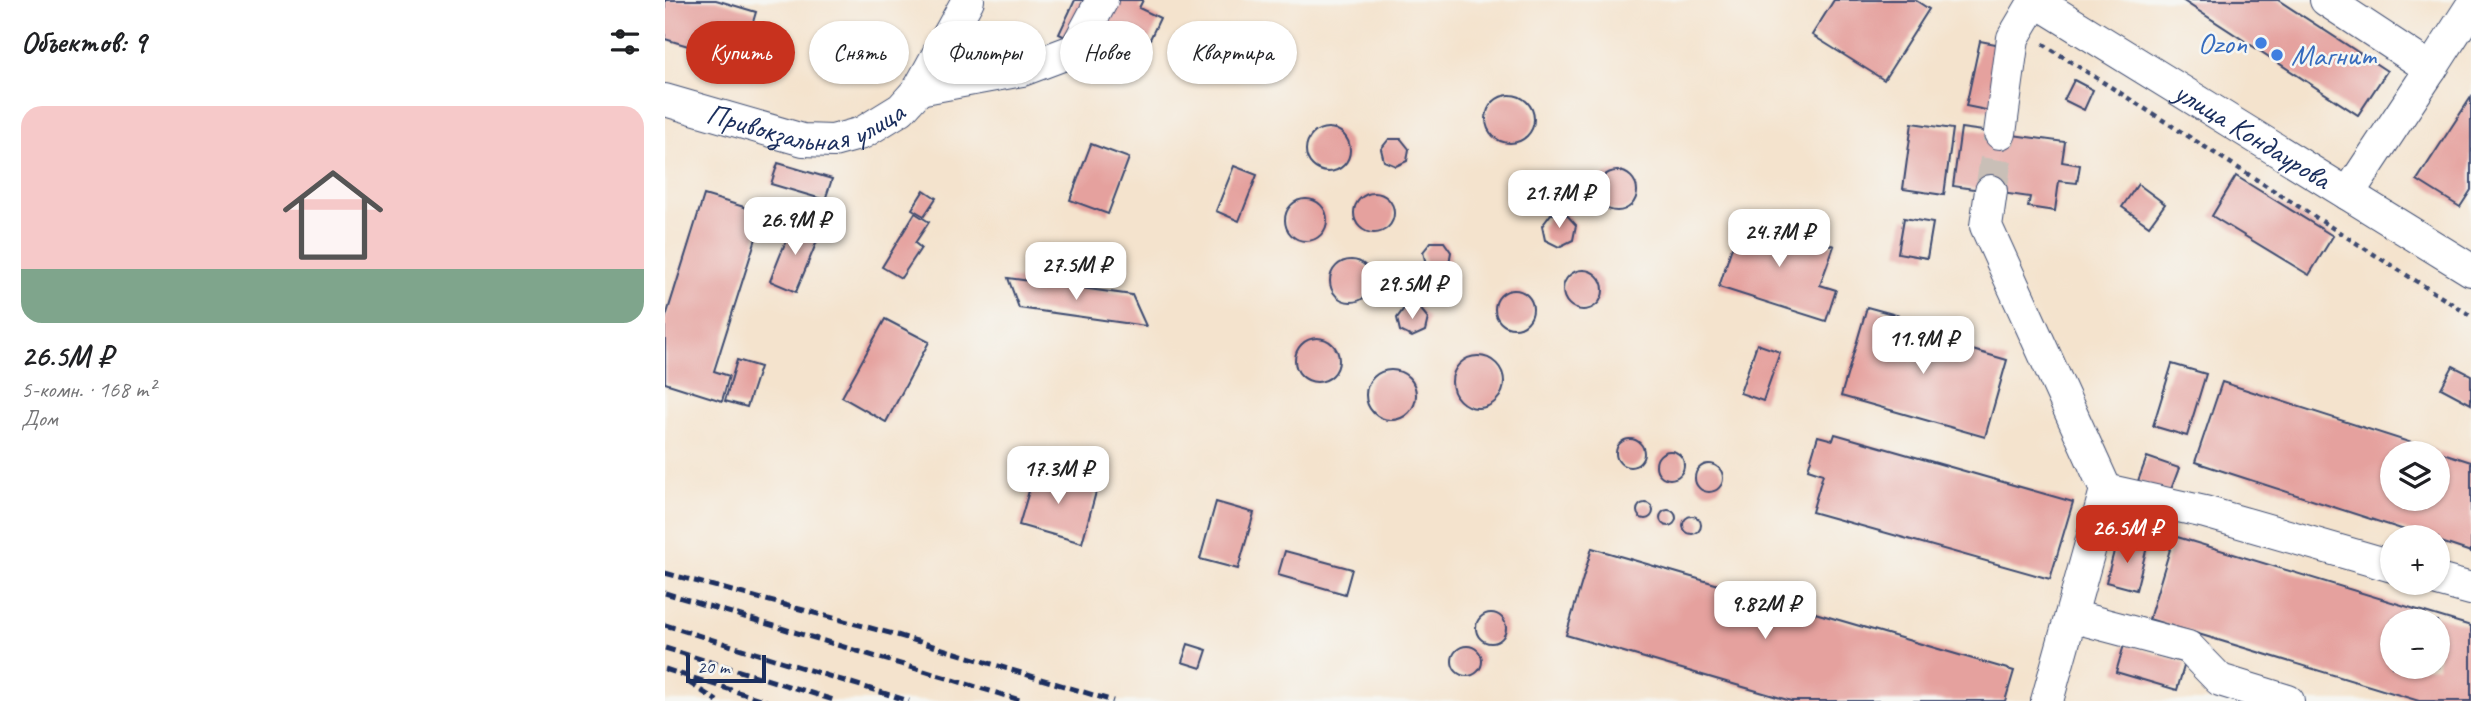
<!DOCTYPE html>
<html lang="ru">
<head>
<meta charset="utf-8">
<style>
  :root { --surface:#fff; --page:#f2f2f2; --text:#202124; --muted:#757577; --line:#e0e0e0; --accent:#c8321e }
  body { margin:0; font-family:Caveat,sans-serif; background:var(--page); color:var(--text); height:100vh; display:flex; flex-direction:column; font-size:26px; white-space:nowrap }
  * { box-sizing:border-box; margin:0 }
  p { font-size:23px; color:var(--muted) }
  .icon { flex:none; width:38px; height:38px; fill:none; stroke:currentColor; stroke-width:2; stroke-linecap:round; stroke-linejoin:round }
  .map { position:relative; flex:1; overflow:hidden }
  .sheet { display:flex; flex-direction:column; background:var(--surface); width:665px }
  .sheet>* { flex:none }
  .top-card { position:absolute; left:21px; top:21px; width:665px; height:63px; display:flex; gap:14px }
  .buttons { position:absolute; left:1715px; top:441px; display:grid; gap:14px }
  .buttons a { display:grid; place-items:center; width:70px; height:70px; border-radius:50%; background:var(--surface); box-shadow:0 2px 5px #0004; font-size:35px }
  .scale { position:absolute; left:21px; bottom:18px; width:80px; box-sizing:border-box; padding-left:7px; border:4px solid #1b2f5e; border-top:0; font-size:19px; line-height:24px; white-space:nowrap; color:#1b2f5e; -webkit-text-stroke:5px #f6f6f2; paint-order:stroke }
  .price { position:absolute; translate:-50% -60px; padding:0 16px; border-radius:14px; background:#fff; color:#222; font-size:23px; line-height:46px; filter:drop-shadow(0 2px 4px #0008) }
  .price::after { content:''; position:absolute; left:50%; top:42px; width:21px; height:16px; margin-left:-10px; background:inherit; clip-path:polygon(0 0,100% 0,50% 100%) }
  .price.active { background:var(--accent); color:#fff }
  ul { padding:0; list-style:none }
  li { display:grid; align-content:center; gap:14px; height:371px; padding:0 21px }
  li+li { border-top:2px solid var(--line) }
  li span { display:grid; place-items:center; height:217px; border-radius:21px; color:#555 }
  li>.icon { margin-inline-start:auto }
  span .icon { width:126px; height:126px; fill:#fffc; stroke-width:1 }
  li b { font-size:30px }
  h2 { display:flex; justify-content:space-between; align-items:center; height:84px; padding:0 21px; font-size:30px }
  .chip { padding:0 24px; border-radius:32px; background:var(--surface); box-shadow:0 2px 5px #0004; font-size:24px; line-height:63px }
  .chip.active { background:var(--accent); color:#fff }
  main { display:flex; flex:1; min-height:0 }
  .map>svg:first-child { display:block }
  .building { fill:#e5a19e; fill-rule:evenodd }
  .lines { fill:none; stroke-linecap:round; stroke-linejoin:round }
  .minor-tunnel { stroke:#c9bfb7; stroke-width:32; stroke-dasharray:32 16; stroke-linecap:butt }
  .minor-casing { stroke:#3c4a6f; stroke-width:34 }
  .path { stroke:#3c4a6f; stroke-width:4.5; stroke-dasharray:5 5; stroke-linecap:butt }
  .minor { stroke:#fff; stroke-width:32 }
  .rail { stroke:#1b2f5e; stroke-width:5; stroke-dasharray:10 5; stroke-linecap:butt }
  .shop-dot { fill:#3f7fe0; stroke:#f6f6f2; stroke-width:2.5 }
  .labels { text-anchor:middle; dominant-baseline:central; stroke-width:5; stroke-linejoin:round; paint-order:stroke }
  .shop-label { font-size:30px; fill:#366cbe; stroke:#f6f6f2; text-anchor:end }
  .street-label { font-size:30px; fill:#1b2f5e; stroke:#f6f6f2 }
</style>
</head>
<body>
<main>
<section class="sheet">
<h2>Объектов: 9<svg class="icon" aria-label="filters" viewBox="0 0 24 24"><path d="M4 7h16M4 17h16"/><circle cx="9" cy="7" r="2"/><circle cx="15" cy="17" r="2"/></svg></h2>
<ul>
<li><span style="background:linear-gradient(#f6c9c9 75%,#7fa58c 0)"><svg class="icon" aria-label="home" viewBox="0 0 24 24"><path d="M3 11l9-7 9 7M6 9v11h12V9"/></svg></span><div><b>26.5M ₽</b><p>5-комн. · 168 m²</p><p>Дом</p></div></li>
</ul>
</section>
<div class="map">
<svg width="1806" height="701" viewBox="0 0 1806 701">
  <rect width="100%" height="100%" fill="#f6f6f2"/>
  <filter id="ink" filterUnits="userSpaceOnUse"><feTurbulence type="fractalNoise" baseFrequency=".0143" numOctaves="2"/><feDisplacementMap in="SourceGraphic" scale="14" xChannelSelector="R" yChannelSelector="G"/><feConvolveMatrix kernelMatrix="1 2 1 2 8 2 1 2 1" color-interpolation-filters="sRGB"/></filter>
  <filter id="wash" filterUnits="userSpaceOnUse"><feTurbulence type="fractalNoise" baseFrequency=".00686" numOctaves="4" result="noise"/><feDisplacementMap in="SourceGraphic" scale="28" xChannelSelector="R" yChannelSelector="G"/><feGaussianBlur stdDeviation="1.57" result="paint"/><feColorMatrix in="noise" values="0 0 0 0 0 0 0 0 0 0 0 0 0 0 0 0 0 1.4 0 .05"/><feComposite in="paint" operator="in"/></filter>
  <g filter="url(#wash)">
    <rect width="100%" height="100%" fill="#f4e3cd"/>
    <g id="blocks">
      <!-- building -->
      <g class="building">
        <polygon points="0,0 51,0 91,12 76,62 0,39"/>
        <polygon points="410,0 478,0 474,8 495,18 478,54 457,44 449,60 394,34"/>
        <polygon points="1169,0 1250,0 1264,9 1219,80 1147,35"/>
        <polygon points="1517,0 1613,0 1722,71 1693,115"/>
        <polygon points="1315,41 1341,46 1326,111 1301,106"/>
        <polygon points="1409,80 1428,90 1419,110 1399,100"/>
        <circle cx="845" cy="119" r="24"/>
        <polygon points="1806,97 1806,190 1795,207 1752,180"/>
        <polygon points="1247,123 1288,129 1279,195 1238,189"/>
        <polygon points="1296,128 1400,142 1397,162 1415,165 1412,183 1394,181 1390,211 1363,207 1365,197 1288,186"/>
        <circle cx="663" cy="150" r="22"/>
        <polygon points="724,139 736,139 744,149 742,161 731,166 719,161 716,149"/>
        <polygon points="426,144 464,158 443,214 405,200"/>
        <polygon points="113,163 167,179 160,200 106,184"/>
        <polygon points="569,166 592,175 574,221 551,211"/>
        <circle cx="952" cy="191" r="20"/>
        <polygon points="1571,176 1668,236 1644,275 1547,216"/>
        <polygon points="1473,184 1500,204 1484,226 1457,207"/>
        <polygon points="259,190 271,198 259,216 247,209"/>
        <circle cx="709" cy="213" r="20"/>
        <polygon points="39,195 99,213 49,371 64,376 57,401 0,383 0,320"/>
        <circle cx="641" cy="220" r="21"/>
        <polygon points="250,213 264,222 250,243 256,248 236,278 217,267"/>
        <polygon points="886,214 901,214 911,225 908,240 894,247 880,240 877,226"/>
        <polygon points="1077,216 1169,246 1155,285 1171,290 1161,321 1054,287"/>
        <polygon points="1239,218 1268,223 1262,258 1233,253"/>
        <polygon points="128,223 155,234 131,292 105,281"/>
        <polygon points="766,242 779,242 786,252 784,264 773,269 761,264 758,252"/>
        <circle cx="686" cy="281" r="21"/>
        <circle cx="918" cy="290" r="20"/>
        <polygon points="343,278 467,295 481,326 354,308"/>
        <circle cx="849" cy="309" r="19"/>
        <polygon points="740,307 754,307 763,318 760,331 747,337 735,331 732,318"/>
        <polygon points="1202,307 1235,316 1231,328 1342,360 1320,437 1176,396"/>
        <polygon points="220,319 264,342 221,422 177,397"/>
        <circle cx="652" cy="360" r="22"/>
        <polygon points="1092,344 1115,352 1098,401 1075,393"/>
        <circle cx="813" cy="382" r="26"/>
        <polygon points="72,360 95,367 82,407 60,401"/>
        <polygon points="1507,364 1541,374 1522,436 1488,426"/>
        <polygon points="1788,366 1806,375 1806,404 1776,388"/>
        <circle cx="726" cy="395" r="25"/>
        <path d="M1557,382L1806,462V552L1773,541V537H1761L1530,462ZM1727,453H1773V499H1727Z"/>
        <polygon points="1170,434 1408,502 1385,579 1147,512 1158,474 1143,469 1153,436 1168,440"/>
        <circle cx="965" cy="453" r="14"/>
        <circle cx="1005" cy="465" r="14"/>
        <polygon points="1482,457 1514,468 1505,492 1473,481"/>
        <circle cx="1044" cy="478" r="14"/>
        <polygon points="383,469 409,476 407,485 431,492 417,543 354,525 369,474 380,478"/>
        <polygon points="551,502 589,513 573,569 535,559"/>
        <circle cx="980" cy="511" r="8"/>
        <circle cx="1003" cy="518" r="8"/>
        <circle cx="1027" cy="525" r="9"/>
        <path d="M1509,536L1806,626V701H1754L1484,619ZM1727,621H1773V667H1727Z"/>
        <polygon points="1452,540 1482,547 1471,590 1441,582"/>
        <polygon points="927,548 1349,671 1340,701 1126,701 901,635"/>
        <polygon points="620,551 687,569 680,594 613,575"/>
        <circle cx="826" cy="628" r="15"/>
        <polygon points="523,644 542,650 536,668 517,662"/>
        <polygon points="1459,645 1520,663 1512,690 1451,672"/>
        <circle cx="802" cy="661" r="15"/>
      </g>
    </g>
  </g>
  <g filter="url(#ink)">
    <use href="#blocks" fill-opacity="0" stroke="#3c4a6f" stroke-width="2"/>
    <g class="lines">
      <!-- minor-tunnel -->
      <polyline class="minor-tunnel" points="1326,191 1335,133"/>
      <defs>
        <g id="minor">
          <path id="s1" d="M1369,0L1806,270"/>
          <polyline points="1661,0 1766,69 1683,194"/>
          <polyline points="1766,69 1806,7"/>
          <polyline points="254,89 357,70 410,50 437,0"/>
          <path id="s2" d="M0,100L138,140L168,141L197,133L236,109L254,89L303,0"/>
          <polyline points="1335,133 1348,38 1370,1"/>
          <polyline points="1326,191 1321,226 1441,490 1382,701"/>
          <polyline points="1441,490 1540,512 1727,566"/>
          <polyline points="1773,580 1806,589"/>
          <polyline points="1406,616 1523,647 1555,680 1623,701"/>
        </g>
      </defs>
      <!-- minor casing -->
      <use href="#minor" class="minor-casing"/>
      <!-- path -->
      <polyline class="path" points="1378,44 1806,316"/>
      <!-- minor -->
      <use href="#minor" class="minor"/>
      <!-- rail -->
      <g class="rail">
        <polyline points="0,573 232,635 448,701"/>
        <polyline points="0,593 358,701"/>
        <polyline points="0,625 244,701"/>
        <polyline points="0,648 172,701"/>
        <polyline points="0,669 101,701"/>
        <polyline points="23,682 52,701"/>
      </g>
    </g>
  </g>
  <!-- markers -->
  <g class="shop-dot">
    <circle cx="1596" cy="43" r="7"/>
    <circle cx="1612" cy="55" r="7"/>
  </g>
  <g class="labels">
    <!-- shop labels -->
    <g class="shop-label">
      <text x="1582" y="43">Ozon</text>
      <text x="1626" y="55" text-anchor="start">Магнит</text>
    </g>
    <!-- street labels -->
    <g class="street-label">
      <text stroke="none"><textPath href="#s2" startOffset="147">Привокзальная улица</textPath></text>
      <text stroke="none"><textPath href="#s1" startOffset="257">улица Кондаурова</textPath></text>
    </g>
  </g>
</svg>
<div class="buttons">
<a><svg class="icon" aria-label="layers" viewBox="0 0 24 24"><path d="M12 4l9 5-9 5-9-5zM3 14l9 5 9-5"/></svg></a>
<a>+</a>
<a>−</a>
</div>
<div class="scale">20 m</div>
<b class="price" style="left:894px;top:230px">21.7M ₽</b>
<b class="price" style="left:130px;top:257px">26.9M ₽</b>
<b class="price" style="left:1114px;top:269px">24.7M ₽</b>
<b class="price" style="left:411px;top:302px">27.5M ₽</b>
<b class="price" style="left:747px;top:321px">29.5M ₽</b>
<b class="price" style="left:1258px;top:376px">11.9M ₽</b>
<b class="price" style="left:393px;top:506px">17.3M ₽</b>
<b class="price active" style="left:1462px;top:565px">26.5M ₽</b>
<b class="price" style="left:1100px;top:641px">9.82M ₽</b>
<div class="top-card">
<a class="chip active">Купить</a>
<a class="chip">Снять</a>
<a class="chip">Фильтры</a>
<a class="chip">Новое</a>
<a class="chip">Квартира</a>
</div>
</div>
</main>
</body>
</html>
